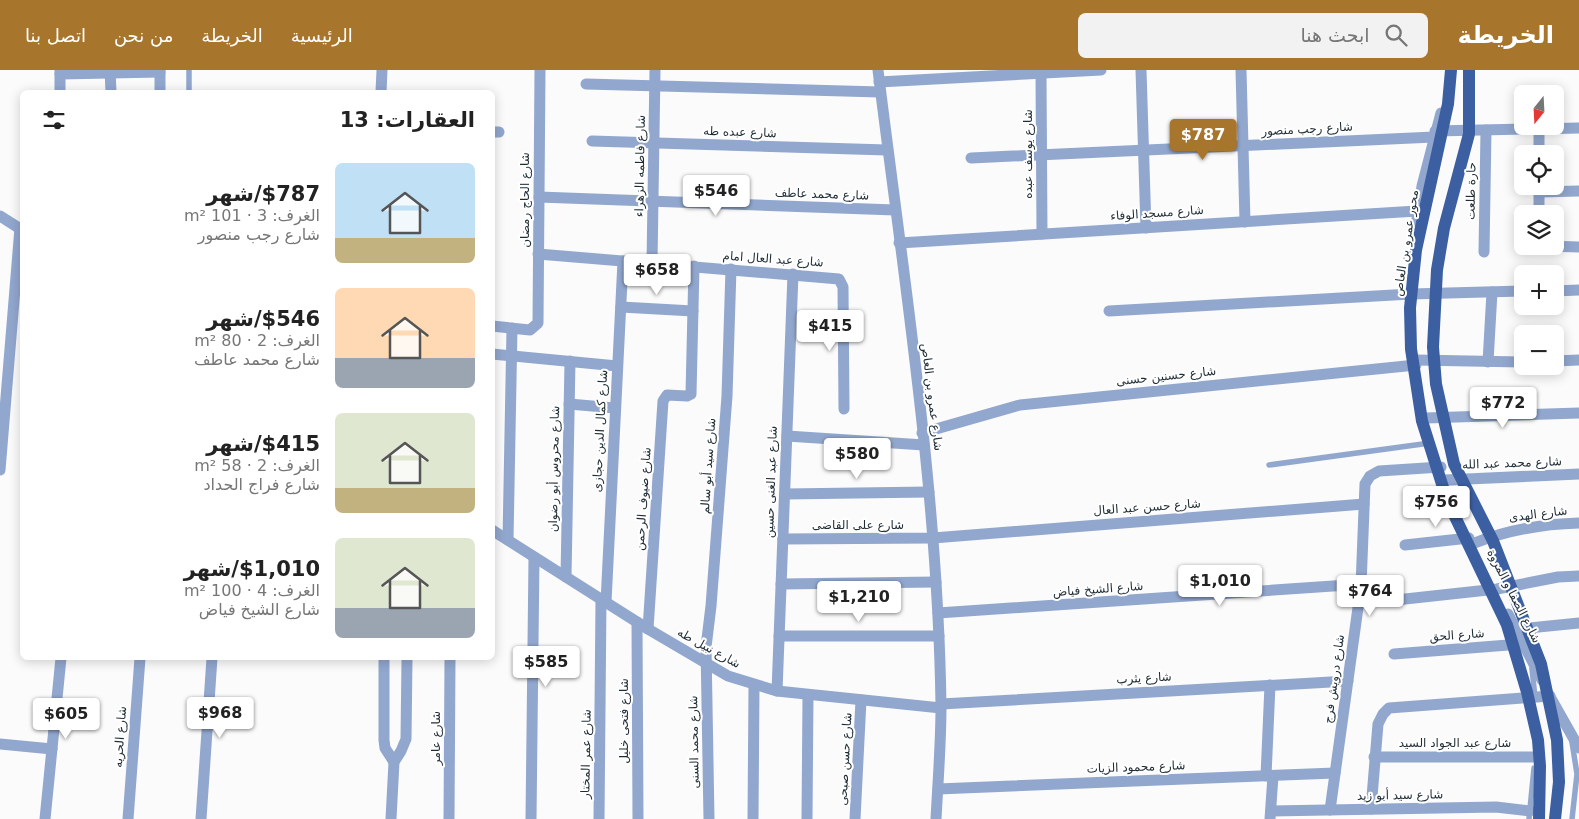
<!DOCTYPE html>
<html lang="ar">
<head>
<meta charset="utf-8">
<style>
  :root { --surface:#fff; --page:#f2f2f2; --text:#222; --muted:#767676; --accent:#a7752c }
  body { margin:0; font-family:"DejaVu Sans",Vazirmatn,sans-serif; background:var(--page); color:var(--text); direction:rtl; height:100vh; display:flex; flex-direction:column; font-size:19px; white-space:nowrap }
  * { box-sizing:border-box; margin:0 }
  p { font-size:16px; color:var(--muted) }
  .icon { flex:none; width:28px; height:28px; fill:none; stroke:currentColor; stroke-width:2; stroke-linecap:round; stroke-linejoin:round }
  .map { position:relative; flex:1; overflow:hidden; direction:ltr }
  .sheet { position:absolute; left:20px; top:20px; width:475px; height:570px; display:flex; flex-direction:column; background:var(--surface); border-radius:8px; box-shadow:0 2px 12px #0003; direction:rtl }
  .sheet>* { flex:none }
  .needle { width:32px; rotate:198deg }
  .fabs { position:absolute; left:1514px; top:15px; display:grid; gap:10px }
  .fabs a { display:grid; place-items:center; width:50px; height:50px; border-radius:8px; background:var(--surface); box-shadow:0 2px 12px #0003; font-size:25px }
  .price { position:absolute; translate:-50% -42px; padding:0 11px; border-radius:5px; background:#fff; color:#222; font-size:16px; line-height:32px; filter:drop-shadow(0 1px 2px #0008) }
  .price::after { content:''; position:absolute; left:50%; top:30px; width:15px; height:11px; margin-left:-8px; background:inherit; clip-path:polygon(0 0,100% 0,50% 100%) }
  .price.on { background:var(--accent); color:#fff }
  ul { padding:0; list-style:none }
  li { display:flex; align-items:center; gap:15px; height:125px; padding:0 20px }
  li span { display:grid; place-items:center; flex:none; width:140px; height:100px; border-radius:8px; color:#555 }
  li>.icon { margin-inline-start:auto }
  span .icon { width:60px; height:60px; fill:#fffc; stroke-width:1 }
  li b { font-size:21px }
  h2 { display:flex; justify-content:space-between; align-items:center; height:60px; padding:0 20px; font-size:21px }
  header { display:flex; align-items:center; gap:30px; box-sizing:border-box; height:70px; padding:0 25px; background:var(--accent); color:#fff }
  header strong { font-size:24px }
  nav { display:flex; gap:28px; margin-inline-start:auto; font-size:18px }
  .search { width:350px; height:45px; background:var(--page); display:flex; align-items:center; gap:12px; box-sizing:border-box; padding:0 18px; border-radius:8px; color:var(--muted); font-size:19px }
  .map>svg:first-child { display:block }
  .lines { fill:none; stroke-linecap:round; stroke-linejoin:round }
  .lane { stroke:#92a7ce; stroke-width:5.5 }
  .street { stroke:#92a7ce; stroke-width:11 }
  .primary-bridge { stroke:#3c5fa2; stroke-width:12 }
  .labels { text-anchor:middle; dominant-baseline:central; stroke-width:4; stroke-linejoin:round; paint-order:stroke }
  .street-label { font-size:12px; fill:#1f2d35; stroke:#fff }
</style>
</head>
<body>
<header>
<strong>الخريطة</strong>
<div class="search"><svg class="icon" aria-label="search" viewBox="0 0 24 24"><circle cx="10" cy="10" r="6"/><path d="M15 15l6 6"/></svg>ابحث هنا</div>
<nav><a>الرئيسية</a><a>الخريطة</a><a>من نحن</a><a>اتصل بنا</a></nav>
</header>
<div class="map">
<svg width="1579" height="749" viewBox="0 0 1579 749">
  <rect width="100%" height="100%" fill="#fbfbfb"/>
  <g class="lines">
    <!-- lane -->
    <g class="lane">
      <polyline points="189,0 189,22"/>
      <polyline points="1269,395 1430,373"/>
      <polyline points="1532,599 1535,627"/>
      <polyline points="1572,672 1577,704 1572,749"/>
      <polyline points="1529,749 1534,698"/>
    </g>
    <!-- street -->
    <g class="street">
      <polyline points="60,0 60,22"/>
      <polyline points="110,0 111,22"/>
      <polyline points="160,0 160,22"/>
      <path d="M878,0C904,211 938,423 941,636C941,673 938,711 936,749"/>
      <polyline points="1141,0 1146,158"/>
      <polyline points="1241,0 1245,152"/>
      <polyline points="1041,3 1042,164"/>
      <polyline points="60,4 160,2"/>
      <polyline points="879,12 1101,0"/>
      <polyline points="586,14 880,22"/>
      <polyline points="381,22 382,0"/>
      <polyline points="1435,61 1579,58"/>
      <polyline points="492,62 499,62"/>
      <polyline points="592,71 887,80"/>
      <polyline points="1539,84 1539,59"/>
      <polyline points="971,88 1434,67"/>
      <polyline points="1539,122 1579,121"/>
      <polyline points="539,127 895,140"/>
      <polyline points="1539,144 1539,116"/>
      <polyline points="0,146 22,160"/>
      <polyline points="1415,162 1422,116 1441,43"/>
      <polyline points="899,173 1417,141"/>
      <polyline points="1546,176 1579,177"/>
      <polyline points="1484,182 1486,60"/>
      <polyline points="538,184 839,209 843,217 844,339"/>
      <polyline points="652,193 655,0"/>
      <polyline points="1555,221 1579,220"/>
      <polyline points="621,237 693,241"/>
      <polyline points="1109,241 1411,224 1522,221"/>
      <polyline points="492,256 530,260 538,253 540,0"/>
      <polyline points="492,284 617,296"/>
      <polyline points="1416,290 1522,292"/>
      <polyline points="1555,291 1579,290"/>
      <polyline points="1488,292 1492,222"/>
      <polyline points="569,334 615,338"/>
      <polyline points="1426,348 1579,343"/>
      <polyline points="922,363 1020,335 1416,295"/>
      <polyline points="787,366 924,375"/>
      <polyline points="0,400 20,158"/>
      <polyline points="1445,410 1579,404"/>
      <polyline points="785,424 929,422"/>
      <polyline points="492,460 648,559 728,606 777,621 941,638"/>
      <polyline points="783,469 933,468 1364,434"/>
      <polyline points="508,470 512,258"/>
      <path d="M1472,474C1507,460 1541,454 1579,453"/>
      <polyline points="1405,475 1469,468"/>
      <polyline points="566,507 570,291"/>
      <polyline points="781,514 936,512"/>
      <polyline points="606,532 623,191"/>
      <path d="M938,543L1348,515C1366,515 1378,528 1396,530L1497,519L1558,507L1579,506"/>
      <polyline points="1508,544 1542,610"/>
      <polyline points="637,552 638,749"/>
      <polyline points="648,559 663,331 667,325 687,326 691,324 694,196"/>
      <polyline points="1519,559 1579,553"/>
      <polyline points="779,566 939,566"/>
      <polyline points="1394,584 1521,574"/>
      <polyline points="384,588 384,670 385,678 394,692"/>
      <polyline points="777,621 793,204"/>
      <polyline points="1549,625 1579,678"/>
      <polyline points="941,634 1348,611"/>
      <polyline points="0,674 52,679"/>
      <polyline points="1374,687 1535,687"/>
      <polyline points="1266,706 1270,615"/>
      <polyline points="938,719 1335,703"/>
      <polyline points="1371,739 1378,654 1383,644 1389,638 1550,626"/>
      <polyline points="1330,740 1361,516 1365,414 1370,406 1379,401 1441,397"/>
      <polyline points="1271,741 1496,737 1530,741"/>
      <polyline points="45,749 61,588"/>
      <polyline points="128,749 140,588"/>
      <polyline points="201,749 212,588"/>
      <polyline points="391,749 394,692 401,681 406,669 407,588"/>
      <polyline points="449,749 450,588"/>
      <polyline points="531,749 534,487"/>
      <polyline points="599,749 601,529"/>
      <polyline points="709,749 706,577 711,536 727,326 731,199"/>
      <polyline points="753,749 754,615"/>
      <polyline points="807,749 808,625"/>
      <polyline points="855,749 861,630"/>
      <polyline points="1270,749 1273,706"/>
    </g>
    <!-- primary-bridge -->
    <g class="primary-bridge">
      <polyline points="1451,0 1448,34 1416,180 1410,238 1411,279 1422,351 1447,430 1507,555 1527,622 1538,670 1540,696 1539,749"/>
      <polyline points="1469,0 1469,64 1444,158 1437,200 1433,277 1436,314 1454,394 1493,471 1541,594 1557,670 1559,712 1555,749"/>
    </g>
  </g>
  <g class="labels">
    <!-- street labels -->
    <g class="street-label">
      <text transform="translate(1307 59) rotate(-3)">شارع رجب منصور</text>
      <text transform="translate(740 62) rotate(2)">شارع عبده طه</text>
      <text transform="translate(1028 84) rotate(-90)">شارع يوسف عبده</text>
      <text transform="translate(640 96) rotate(-89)">شارع فاطمه الزهراء</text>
      <text transform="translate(1471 121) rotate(-89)">حارة طلعت</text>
      <text transform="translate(822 124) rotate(2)">شارع محمد عاطف</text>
      <text transform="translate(525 130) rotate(-90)">شارع الحاج رمضان</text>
      <text transform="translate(1157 143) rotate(-4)">شارع مسجد الوفاء</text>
      <text transform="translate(1406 173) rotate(-81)">محور عمرو بن العاص</text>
      <text transform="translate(773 189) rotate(4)">شارع عبد العال امام</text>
      <text transform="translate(1166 306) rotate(-6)">شارع حسنين حسنى</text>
      <text transform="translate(932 327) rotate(83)">شارع عمرو بن العاص</text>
      <text transform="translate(600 361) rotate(-87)">شارع كمال الدين حجازى</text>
      <text transform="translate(1512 393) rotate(-2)">شارع محمد عبد الله</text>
      <text transform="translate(708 396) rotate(-86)">شارع سيد أبو سالم</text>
      <text transform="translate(554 399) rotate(-89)">شارع محروس أبو رضوان</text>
      <text transform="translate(771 412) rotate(-88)">شارع عبد الغنى حسين</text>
      <text transform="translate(643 429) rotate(-86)">شارع ضيوف الرحمن</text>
      <text transform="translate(1147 437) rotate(-4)">شارع حسن عبد العال</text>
      <text transform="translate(1538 444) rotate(-7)">شارع الهدى</text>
      <text x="858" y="455">شارع على القاضى</text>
      <text transform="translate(1098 519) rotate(-4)">شارع الشيخ فياض</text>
      <text transform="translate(1514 526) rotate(63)">شارع الصفا و المروة</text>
      <text transform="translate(1457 565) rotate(-4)">شارع الحق</text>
      <text transform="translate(709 578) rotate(29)">شارع نبيل طه</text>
      <text transform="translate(1144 608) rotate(-3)">شارع يثرب</text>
      <text transform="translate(1334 609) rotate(-82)">شارع درويش فرج</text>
      <text transform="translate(624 651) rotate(-90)">شارع فتحى خليل</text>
      <text transform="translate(120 667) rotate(-86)">شارع الحريه</text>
      <text transform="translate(436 668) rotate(-90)">شارع عامر</text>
      <text transform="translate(694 672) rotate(-91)">شارع محمد السنى</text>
      <text x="1455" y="673">شارع عبد الجواد السيد</text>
      <text transform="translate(586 684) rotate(-89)">شارع عمر المختار</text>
      <text transform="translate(845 689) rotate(-87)">شارع حسن صبحى</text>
      <text transform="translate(1136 697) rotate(-2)">شارع محمود الزيات</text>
      <text transform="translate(1400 725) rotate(-1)">شارع سيد أبو زيد</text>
    </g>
  </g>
</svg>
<div class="fabs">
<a><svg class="needle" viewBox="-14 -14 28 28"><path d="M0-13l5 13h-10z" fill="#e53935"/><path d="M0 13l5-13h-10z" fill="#767676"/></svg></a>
<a><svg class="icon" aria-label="locate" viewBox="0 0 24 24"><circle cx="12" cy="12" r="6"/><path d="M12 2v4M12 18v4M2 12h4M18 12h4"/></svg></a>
<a><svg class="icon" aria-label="layers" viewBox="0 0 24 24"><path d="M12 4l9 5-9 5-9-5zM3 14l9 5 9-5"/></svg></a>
<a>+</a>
<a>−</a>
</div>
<b class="price on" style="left:1203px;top:91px">$787</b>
<b class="price" style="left:716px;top:147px">$546</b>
<b class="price" style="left:657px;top:226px">$658</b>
<b class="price" style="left:830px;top:282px">$415</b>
<b class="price" style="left:1503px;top:359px">$772</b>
<b class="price" style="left:857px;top:410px">$580</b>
<b class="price" style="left:1436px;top:458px">$756</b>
<b class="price" style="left:1220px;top:537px">$1,010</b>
<b class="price" style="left:1370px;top:547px">$764</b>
<b class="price" style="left:859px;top:553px">$1,210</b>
<b class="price" style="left:546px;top:618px">$585</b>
<b class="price" style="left:220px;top:669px">$968</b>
<b class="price" style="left:66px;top:670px">$605</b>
<section class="sheet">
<h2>العقارات: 13<svg class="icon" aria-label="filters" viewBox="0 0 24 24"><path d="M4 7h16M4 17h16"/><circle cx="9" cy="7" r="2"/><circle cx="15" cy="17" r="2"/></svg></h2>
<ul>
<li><span style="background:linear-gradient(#bfe0f5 75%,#c2b280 0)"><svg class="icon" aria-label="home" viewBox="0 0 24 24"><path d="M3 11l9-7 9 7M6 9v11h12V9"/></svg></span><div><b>$787/شهر</b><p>الغرف: 3 · 101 m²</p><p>شارع رجب منصور</p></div></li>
<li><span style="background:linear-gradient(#ffd9b3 70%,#9aa5b1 0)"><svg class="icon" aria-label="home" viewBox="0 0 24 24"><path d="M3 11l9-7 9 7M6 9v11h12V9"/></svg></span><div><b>$546/شهر</b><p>الغرف: 2 · 80 m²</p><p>شارع محمد عاطف</p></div></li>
<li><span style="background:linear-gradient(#dfe7d0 75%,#c2b280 0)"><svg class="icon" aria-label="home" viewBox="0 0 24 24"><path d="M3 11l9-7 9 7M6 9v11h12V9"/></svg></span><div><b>$415/شهر</b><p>الغرف: 2 · 58 m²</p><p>شارع فراج الحداد</p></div></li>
<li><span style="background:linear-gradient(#dfe7d0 70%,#9aa5b1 0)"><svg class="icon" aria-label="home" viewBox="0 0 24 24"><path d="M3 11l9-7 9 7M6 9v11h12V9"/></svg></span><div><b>$1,010/شهر</b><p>الغرف: 4 · 100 m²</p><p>شارع الشيخ فياض</p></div></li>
</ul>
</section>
</div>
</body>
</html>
